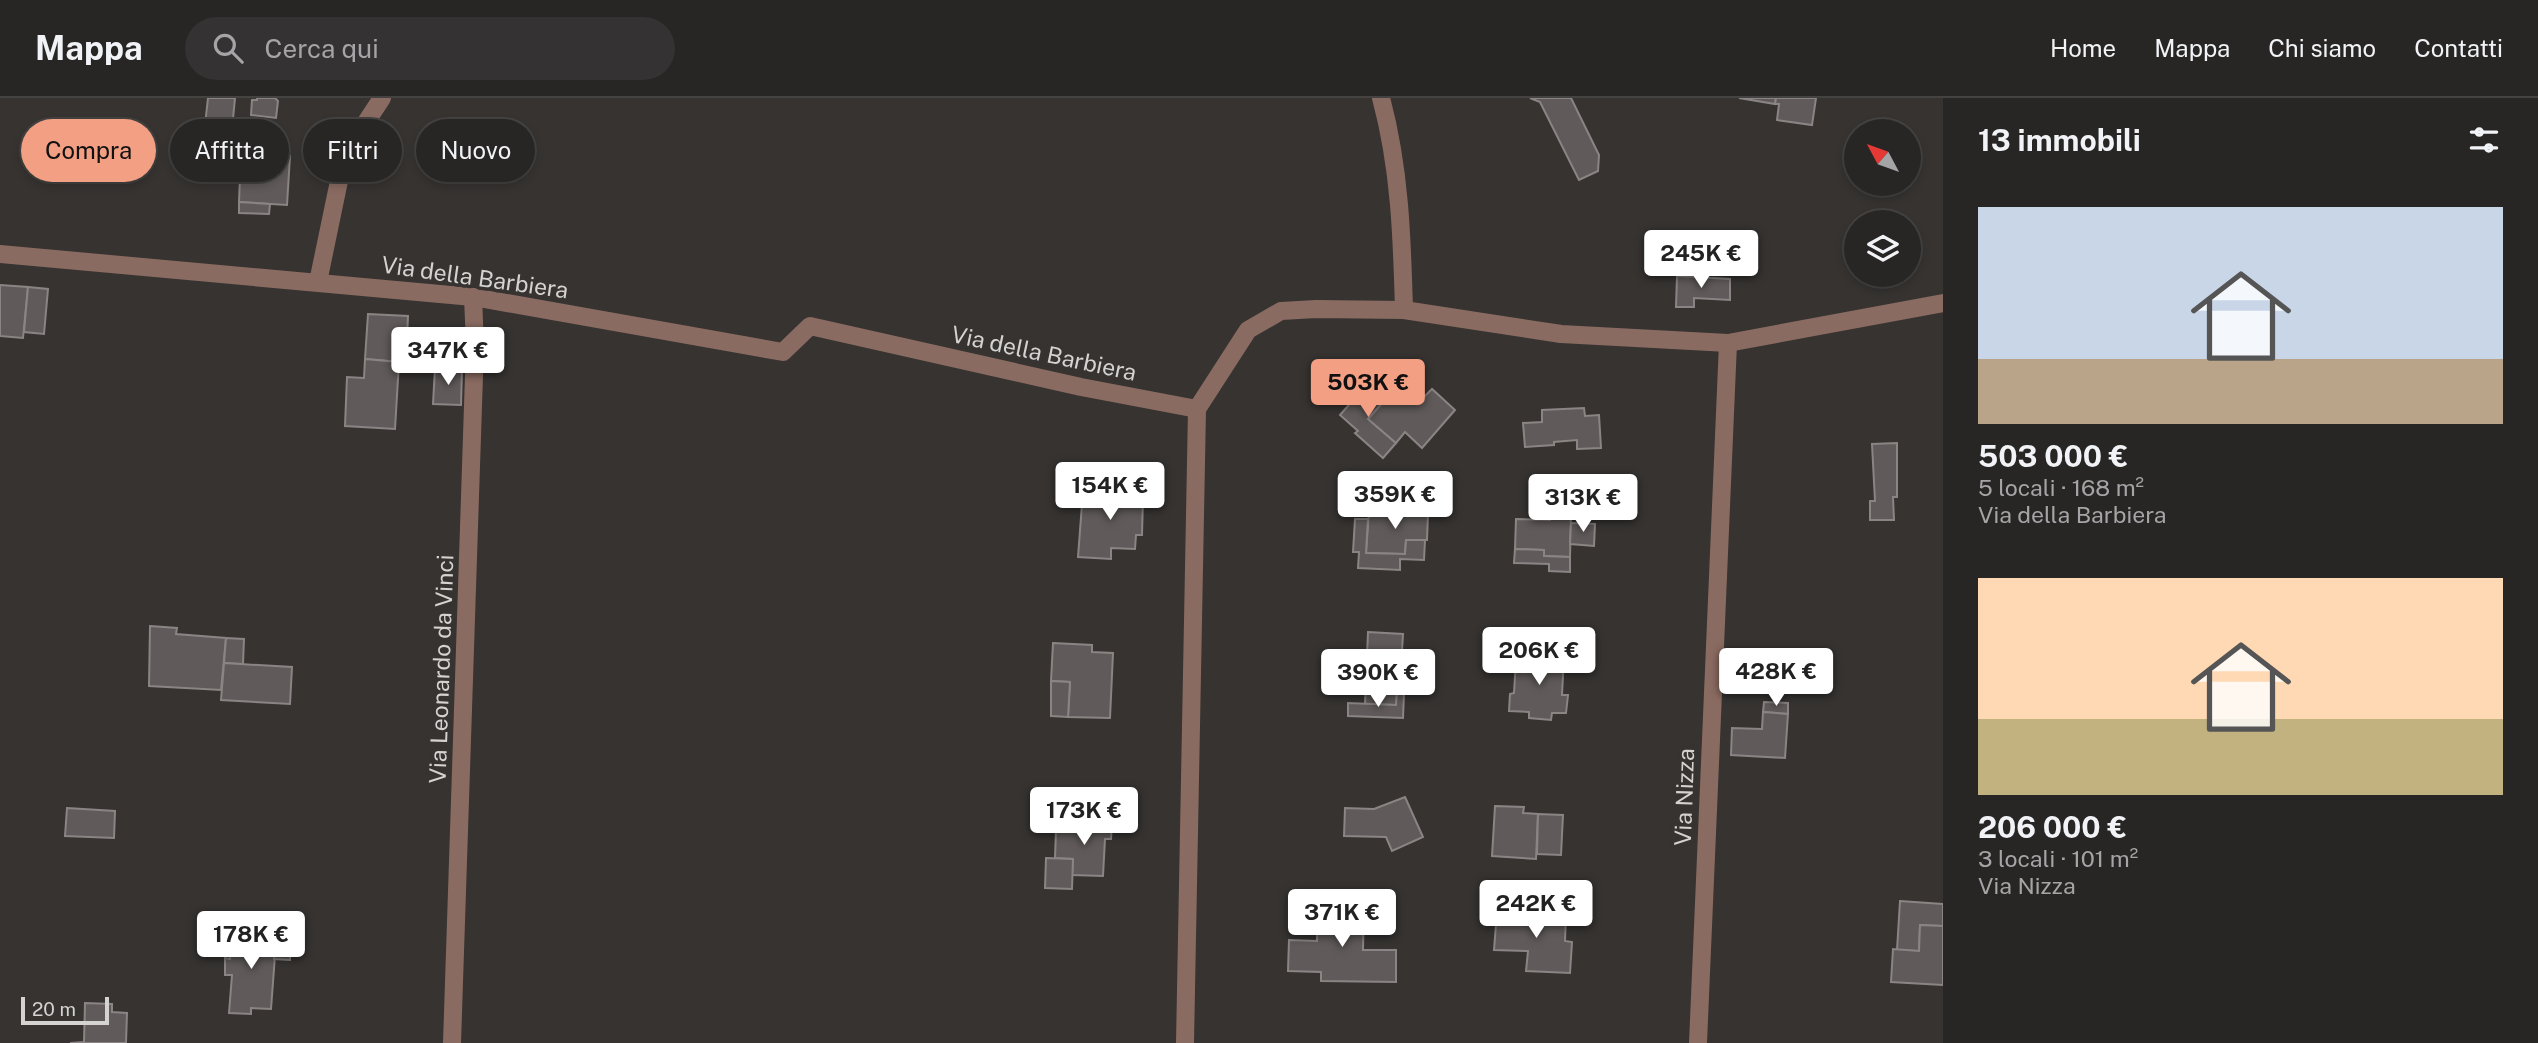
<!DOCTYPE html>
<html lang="it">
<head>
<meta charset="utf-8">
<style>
  :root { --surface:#282625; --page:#343232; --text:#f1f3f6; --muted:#a5a5a7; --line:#444342; --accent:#f39f83 }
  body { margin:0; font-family:"Public Sans",sans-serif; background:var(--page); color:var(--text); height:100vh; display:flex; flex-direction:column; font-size:26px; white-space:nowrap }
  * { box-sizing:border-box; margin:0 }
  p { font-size:23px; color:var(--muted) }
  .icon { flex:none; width:38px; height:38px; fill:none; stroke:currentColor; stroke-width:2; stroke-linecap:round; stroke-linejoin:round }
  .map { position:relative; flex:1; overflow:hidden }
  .panel { display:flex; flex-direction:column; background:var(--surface); width:595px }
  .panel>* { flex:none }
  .banner { position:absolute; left:21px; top:21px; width:665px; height:63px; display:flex; gap:14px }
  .needle { width:46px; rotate:311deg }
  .tools { position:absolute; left:1844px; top:21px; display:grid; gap:14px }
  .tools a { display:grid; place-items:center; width:77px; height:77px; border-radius:50%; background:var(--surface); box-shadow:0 4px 10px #0003,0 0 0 2px var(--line); font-size:35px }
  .scale { position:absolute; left:21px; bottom:18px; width:88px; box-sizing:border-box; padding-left:7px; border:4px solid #d5d3d2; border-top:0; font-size:19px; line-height:24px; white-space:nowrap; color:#d5d3d2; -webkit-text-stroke:5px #363331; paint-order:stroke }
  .price { position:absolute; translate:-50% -60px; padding:0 16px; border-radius:7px; background:#fff; color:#222; font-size:23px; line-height:46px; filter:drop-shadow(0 2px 4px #0008) }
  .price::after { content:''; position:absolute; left:50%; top:42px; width:21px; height:16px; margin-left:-10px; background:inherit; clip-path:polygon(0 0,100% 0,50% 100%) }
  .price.on { background:var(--accent); color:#111 }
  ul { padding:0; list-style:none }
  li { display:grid; align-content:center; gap:14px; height:371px; padding:0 35px }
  li span { display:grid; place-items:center; height:217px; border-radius:0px; color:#555 }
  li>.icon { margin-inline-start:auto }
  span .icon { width:126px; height:126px; fill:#fffc; stroke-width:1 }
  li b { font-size:30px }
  h2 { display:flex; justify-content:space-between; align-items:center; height:84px; padding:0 35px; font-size:30px }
  .tag { padding:0 24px; border-radius:32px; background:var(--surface); box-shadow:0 4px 10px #0003,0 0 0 2px var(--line); font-size:24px; line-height:63px }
  .tag.on { background:var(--accent); color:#111 }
  header { display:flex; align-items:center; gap:42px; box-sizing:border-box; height:98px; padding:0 35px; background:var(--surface); border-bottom:2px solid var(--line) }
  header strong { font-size:33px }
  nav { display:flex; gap:38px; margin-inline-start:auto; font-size:24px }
  .search { width:490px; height:63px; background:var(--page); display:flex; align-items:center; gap:18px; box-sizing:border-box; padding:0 24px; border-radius:38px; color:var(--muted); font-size:26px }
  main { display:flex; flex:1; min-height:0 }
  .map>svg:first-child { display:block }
  .building { fill:#605b5a; stroke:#8a8584; stroke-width:2 }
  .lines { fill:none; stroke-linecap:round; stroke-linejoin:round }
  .minor { stroke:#8a6b61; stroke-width:18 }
  .labels { text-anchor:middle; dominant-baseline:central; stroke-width:7; stroke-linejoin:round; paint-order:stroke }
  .street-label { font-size:23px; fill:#d5d3d2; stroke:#363331 }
</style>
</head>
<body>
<header>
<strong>Mappa</strong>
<div class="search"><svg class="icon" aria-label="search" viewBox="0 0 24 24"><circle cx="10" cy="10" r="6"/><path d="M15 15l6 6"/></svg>Cerca qui</div>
<nav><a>Home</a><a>Mappa</a><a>Chi siamo</a><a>Contatti</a></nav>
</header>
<main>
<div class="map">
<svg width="1943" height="945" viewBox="0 0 1943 945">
  <rect width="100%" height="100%" fill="#363331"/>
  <!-- building -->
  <g class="building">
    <polygon points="208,0 235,0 232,31 205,27"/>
    <polygon points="257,0 275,0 278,3 276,20 251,17 252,2 257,2"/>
    <polygon points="1530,0 1571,0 1599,57 1598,73 1579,82 1540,4"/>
    <polygon points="1739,0 1776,0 1775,6"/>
    <polygon points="1776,0 1816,0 1812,27 1777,22 1779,6 1775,6"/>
    <polygon points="241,55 290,58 287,107 239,104"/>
    <polygon points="239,104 270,106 269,116 239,115"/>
    <polygon points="1677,178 1730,181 1730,202 1694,200 1694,209 1676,209"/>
    <polygon points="0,187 28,189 23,240 0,238"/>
    <polygon points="28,189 48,191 44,236 24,234"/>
    <polygon points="368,216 408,218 407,241 401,241 399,264 365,261"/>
    <polygon points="365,261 399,264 395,331 345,328 347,279 364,280"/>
    <polygon points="435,270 462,271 461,307 433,306"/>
    <polygon points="1369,284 1387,300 1368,321 1396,345 1383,360 1355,335 1358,333 1340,317"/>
    <polygon points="1409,284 1425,298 1432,291 1455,312 1422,350 1405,334 1396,345 1368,321 1387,300 1392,304"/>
    <polygon points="1584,310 1585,318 1599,317 1601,350 1577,351 1577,342 1554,344 1554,347 1525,349 1523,325 1542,324 1542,312"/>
    <polygon points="1897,345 1897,399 1893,399 1894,422 1870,422 1870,403 1875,403 1872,346"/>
    <polygon points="1098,385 1129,386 1129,398 1143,399 1142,437 1136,437 1135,451 1111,450 1111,461 1078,459 1082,406 1097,407"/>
    <polygon points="1369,413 1428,415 1427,442 1406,442 1405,456 1366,455"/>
    <polygon points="1571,418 1570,459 1544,458 1544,452 1515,451 1516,421 1550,422 1551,419"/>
    <polygon points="1355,421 1368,421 1366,455 1405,456 1406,442 1425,442 1424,462 1400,461 1400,472 1358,470 1359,454 1353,454"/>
    <polygon points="1571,425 1595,426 1594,448 1570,446"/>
    <polygon points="1515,451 1544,452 1544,458 1570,459 1570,474 1549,473 1549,466 1514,465"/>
    <polygon points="150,528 177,530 176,536 226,540 221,592 149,588"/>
    <polygon points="1368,534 1403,536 1402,553 1411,565 1427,565 1426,596 1397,594 1396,607 1365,606"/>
    <polygon points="226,540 244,541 243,566 224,565"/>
    <polygon points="1053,545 1092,547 1092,554 1113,555 1110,620 1068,619 1070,584 1051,583"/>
    <polygon points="1532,556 1564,558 1562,597 1568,597 1566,615 1552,615 1551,622 1529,620 1529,614 1509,613 1510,596 1514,595 1516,561 1532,562"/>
    <polygon points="224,565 292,569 290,606 221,602"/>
    <polygon points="1051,583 1070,584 1068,619 1051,618"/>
    <polygon points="1397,594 1404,595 1403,620 1348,618 1348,605 1396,607"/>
    <polygon points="1764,604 1788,605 1788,616 1763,614"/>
    <polygon points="1763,614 1788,616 1785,660 1731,657 1732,630 1762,631"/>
    <polygon points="1405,699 1423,739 1392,753 1386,739 1344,738 1345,710 1374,711"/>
    <polygon points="1070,704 1112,705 1112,727 1069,725"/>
    <polygon points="1495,708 1524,709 1523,715 1538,716 1536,761 1492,758"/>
    <polygon points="67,710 115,713 114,740 65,738"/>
    <polygon points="1538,716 1563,717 1561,757 1537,756"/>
    <polygon points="1069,725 1112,727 1111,741 1105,741 1103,778 1072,777 1073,761 1055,760 1056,732 1069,732"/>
    <polygon points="1046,760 1073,761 1072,791 1045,790"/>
    <polygon points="1900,803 1943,806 1943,828 1920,827 1919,853 1897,852"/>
    <polygon points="1318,805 1364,806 1363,852 1396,852 1396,884 1321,883 1321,874 1288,873 1289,842 1317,843"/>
    <polygon points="1497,813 1566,817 1565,843 1572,844 1570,875 1526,873 1528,853 1494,852"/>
    <polygon points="245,826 263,827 262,843 276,844 271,911 251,910 251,916 229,915 232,877 225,877 225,860 230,861 232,840 244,841"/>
    <polygon points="263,827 292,829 290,862 274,861 276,844 262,843"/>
    <polygon points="1920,827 1943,828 1943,887 1891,884 1893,851 1919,853"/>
    <polygon points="85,905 112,906 112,914 127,915 126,945 70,945 84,944"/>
  </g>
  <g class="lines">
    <!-- minor -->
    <g class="minor">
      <path d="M1381,0C1400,70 1402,140 1404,212"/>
      <polyline points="0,156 473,199 783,254 810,228 1081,289 1197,311 1248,232 1281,213 1316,211 1404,212 1561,236 1728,245 1943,205"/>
      <polyline points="318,184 339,83 353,44 382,0"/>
      <polyline points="452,945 475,247 473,199"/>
      <polyline points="1185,945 1197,311"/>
      <polyline points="1698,945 1728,245"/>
    </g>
  </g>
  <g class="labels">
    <!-- street labels -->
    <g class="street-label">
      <text transform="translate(475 179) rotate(8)">Via della Barbiera</text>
      <text transform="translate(1044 255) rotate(12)">Via della Barbiera</text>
      <text transform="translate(441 571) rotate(-88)">Via Leonardo da Vinci</text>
      <text transform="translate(1684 699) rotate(-88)">Via Nizza</text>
    </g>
  </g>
</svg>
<div class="tools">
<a><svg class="needle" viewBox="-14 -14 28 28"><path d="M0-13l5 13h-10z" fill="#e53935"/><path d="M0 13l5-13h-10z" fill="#a5a5a7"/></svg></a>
<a><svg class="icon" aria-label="layers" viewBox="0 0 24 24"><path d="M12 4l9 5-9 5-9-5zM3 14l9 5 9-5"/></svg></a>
</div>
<div class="scale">20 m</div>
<b class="price" style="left:1701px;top:192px">245K €</b>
<b class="price" style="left:448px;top:289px">347K €</b>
<b class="price on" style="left:1368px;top:321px">503K €</b>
<b class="price" style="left:1110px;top:424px">154K €</b>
<b class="price" style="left:1395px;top:433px">359K €</b>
<b class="price" style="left:1583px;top:436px">313K €</b>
<b class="price" style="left:1539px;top:589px">206K €</b>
<b class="price" style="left:1776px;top:610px">428K €</b>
<b class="price" style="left:1378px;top:611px">390K €</b>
<b class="price" style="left:1084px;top:749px">173K €</b>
<b class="price" style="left:1536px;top:842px">242K €</b>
<b class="price" style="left:1342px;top:851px">371K €</b>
<b class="price" style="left:251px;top:873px">178K €</b>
<div class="banner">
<a class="tag on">Compra</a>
<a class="tag">Affitta</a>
<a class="tag">Filtri</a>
<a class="tag">Nuovo</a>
</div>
</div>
<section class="panel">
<h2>13 immobili<svg class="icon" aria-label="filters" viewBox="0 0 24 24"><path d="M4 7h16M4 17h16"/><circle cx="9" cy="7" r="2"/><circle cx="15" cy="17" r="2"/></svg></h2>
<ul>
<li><span style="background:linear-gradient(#c9d6e8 70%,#b9a48a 0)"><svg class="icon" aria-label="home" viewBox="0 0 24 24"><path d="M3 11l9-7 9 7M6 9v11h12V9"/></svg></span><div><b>503 000 €</b><p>5 locali · 168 m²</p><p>Via della Barbiera</p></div></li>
<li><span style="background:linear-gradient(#ffd9b3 65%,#c2b280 0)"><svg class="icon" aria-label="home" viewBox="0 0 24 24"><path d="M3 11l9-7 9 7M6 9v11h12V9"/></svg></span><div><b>206 000 €</b><p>3 locali · 101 m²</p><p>Via Nizza</p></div></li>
</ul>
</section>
</main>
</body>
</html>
